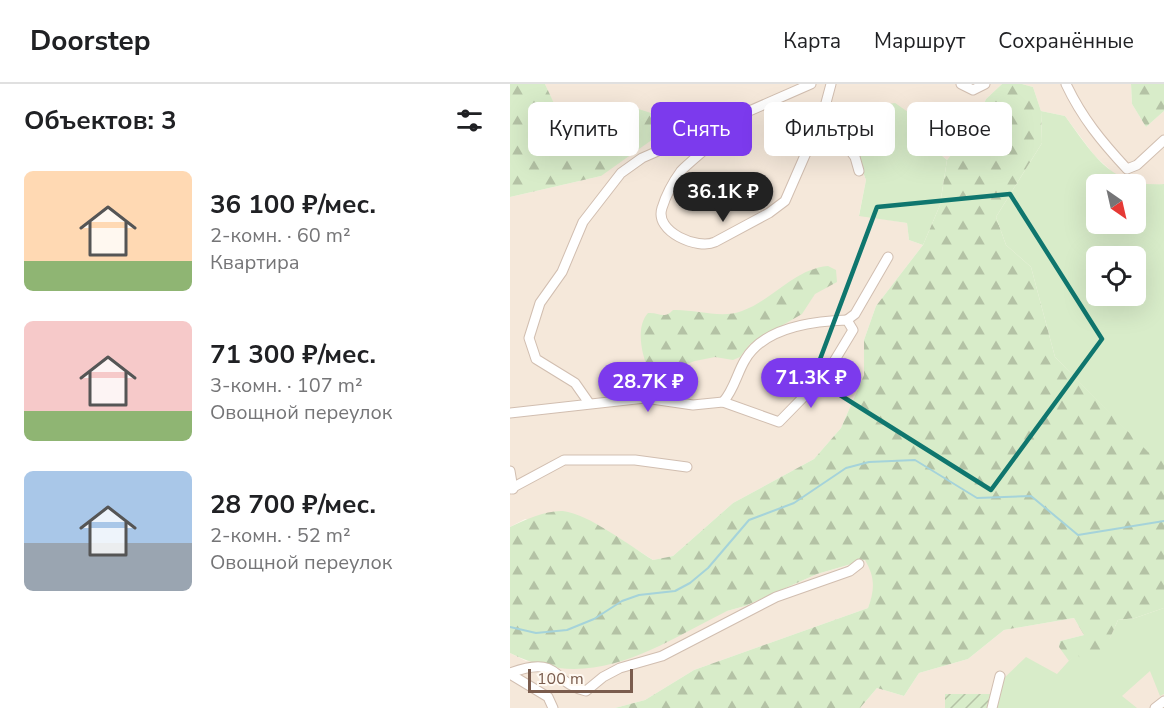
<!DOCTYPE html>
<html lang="ru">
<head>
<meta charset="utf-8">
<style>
  :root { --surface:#fff; --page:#f6f6f6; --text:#202124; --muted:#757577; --line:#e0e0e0; --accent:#7c3aed }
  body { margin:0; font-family:"Nunito Sans",sans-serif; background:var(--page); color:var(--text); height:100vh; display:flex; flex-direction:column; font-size:22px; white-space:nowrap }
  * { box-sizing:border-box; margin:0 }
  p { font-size:20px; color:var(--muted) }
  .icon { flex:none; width:33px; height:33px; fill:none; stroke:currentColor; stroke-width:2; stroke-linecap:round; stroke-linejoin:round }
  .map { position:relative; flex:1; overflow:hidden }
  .details { display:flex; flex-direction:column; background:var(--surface); width:510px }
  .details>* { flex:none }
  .top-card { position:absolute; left:18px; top:18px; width:546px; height:54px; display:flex; gap:12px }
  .needle { width:39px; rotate:146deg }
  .buttons { position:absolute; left:576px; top:90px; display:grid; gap:12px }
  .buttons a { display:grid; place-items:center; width:60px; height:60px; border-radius:9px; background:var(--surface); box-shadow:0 6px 24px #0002; font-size:30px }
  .scale { position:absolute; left:18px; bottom:15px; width:105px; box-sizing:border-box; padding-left:6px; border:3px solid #7a5c4d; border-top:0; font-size:16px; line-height:21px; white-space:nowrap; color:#7a5c4d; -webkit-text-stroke:4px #fffaf3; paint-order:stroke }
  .price { position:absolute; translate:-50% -51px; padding:0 14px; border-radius:21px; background:var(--accent); color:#fff; font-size:20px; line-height:39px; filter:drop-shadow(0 2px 3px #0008) }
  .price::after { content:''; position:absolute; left:50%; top:36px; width:18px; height:14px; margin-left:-9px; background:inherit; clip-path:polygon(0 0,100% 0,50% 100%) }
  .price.selected { background:#222; color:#fff }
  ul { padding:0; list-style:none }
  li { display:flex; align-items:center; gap:18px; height:150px; padding:0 24px }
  li span { display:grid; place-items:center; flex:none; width:168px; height:120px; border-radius:9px; color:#555 }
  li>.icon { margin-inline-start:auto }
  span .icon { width:72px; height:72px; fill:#fffc; stroke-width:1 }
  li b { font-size:26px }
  h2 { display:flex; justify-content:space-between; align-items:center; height:72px; padding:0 24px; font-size:26px }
  .chip { padding:0 21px; border-radius:9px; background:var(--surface); box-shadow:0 6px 24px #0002; font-size:21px; line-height:54px }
  .chip.selected { background:var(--accent); color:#fff }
  header { display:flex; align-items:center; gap:36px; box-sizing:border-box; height:84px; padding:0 30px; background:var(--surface); border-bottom:2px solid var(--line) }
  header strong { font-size:28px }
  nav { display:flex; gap:33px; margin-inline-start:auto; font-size:21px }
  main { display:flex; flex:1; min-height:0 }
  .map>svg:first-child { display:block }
  .residential { fill:#f5e8da }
  .grass { fill:#d8ecc9; fill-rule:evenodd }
  .forest { fill:url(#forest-firs) }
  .garden { fill:url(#garden-furrows) }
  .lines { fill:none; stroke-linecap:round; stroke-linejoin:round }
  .stream { stroke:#a5d3da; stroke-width:2 }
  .minor-casing { stroke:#d1beb0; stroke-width:11 }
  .minor { stroke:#fff; stroke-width:9 }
  .marked { fill:none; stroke:#0f766e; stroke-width:4.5; stroke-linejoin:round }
</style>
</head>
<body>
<header>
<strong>Doorstep</strong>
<nav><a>Карта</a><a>Маршрут</a><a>Сохранённые</a></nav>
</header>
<main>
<section class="details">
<h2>Объектов: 3<svg class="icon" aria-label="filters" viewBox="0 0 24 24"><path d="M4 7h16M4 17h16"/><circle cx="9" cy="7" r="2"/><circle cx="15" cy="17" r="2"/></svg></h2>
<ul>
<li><span style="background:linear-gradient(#ffd9b3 75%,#8fb573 0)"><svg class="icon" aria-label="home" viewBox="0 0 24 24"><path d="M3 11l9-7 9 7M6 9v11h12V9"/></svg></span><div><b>36 100 ₽/мес.</b><p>2-комн. · 60 m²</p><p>Квартира</p></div></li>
<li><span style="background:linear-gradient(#f6c9c9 75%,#8fb573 0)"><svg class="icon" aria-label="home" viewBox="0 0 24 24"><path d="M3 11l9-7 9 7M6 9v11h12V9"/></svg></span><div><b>71 300 ₽/мес.</b><p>3-комн. · 107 m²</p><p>Овощной переулок</p></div></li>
<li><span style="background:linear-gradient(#a9c7e8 60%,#9aa5b1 0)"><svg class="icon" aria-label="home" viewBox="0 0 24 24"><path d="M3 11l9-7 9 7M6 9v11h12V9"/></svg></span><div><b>28 700 ₽/мес.</b><p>2-комн. · 52 m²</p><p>Овощной переулок</p></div></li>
</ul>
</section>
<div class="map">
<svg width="654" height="624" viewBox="0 0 654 624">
  <defs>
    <pattern id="forest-firs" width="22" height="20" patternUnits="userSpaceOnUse" patternTransform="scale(1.5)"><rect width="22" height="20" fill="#d8ecc9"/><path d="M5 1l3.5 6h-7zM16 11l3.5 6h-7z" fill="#b4c2a5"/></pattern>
    <pattern id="garden-furrows" width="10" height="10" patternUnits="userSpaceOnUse" patternTransform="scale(1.5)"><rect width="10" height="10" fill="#d8ecc9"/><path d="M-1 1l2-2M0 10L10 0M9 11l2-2" fill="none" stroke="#b4c2a5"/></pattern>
  </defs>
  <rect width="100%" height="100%" fill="#fdf6ec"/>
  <!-- residential -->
  <g class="residential">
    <polygon points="35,0 492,0 476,15 465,41 437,76 402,47 398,28 344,67 356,96 349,131 397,139 399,156 413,161 366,222 354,256 354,291 331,344 304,375 223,419 163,472 143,476 90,442 15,435 0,443 0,113 91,92 119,22 60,35 49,31"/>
    <polygon points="512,0 621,0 622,20 636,43 654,27 654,100 633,102 609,94 584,71 555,32 531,27 523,3"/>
    <polygon points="356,476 363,490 364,507 358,524 184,586 135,616 105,624 0,624 0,569 16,577 217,527 235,522 307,490"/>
    <polygon points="654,524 654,624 350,624 367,604 394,612 409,589 458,575 494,546 564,534 574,551 550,557 549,563"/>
  </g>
  <!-- grass -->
  <g class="grass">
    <polygon points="385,19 398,28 402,47 437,76 430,121 413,161 399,156 397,139 349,132 356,96 335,41 341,25"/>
    <path d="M531,27L555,32C583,70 601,104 654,100V368L638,369L545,273L521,183L496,161L486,133L532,59ZM586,100H626V140H586ZM586,172H626V212H586Z"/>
    <polygon points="654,524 654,610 650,612 640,587 612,612 627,624 487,624 493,595 516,573 547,590 565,570 600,554 608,536 625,534"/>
  </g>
  <!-- forest -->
  <g class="forest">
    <polygon points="0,0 35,0 49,30 60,35 119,22 141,29 147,41 146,53 91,92 0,113"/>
    <path d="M492,0H512L523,3L531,27L532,59L486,133L496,161L521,183L545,273L638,368H654V524L625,534L608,536L600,554L578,580L566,570L559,577L549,563L550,557L574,551L564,534L494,546L458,575L409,589L394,612L367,604L350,624H105L135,616L184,586L358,524C365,505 365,493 355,476L307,490L235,522L217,527C145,563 82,610 0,569V443C14,436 37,426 53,427C79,430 120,462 143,476L163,472L223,419L304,375L331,344L354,291V256L366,222L413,161L430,121L437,76L465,41L476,15Z"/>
    <polygon points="621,0 654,0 654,27 636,43 622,20"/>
    <path d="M318,182L326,186L327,198L305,210L292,230L240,260L230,273L223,276L205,273L185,277L149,290L139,287C132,272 125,243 138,229C149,228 154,236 163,226C185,225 211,235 232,227C263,216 284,185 318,182Z"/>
  </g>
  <!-- garden -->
  <polygon class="garden" points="435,610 481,610 478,624 435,624"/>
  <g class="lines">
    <!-- stream -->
    <polyline class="stream" points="0,543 26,549 57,546 84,535 112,517 129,511 165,507 180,499 198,484 239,436 284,419 336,384 359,378 405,376 467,414 521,412 568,451 654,437"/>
    <defs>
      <g id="minor">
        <polyline points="451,0 463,6 475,0"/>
        <path d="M556,0C572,34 592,58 617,85L627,81L654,56"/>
        <polyline points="313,30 345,73 349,87"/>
        <path d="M222,34C221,47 182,75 171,87C163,98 156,111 152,124C144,148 188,166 205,158L259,129L275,117L313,30L321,0"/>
        <polyline points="337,236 345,230 378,173"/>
        <path d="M213,318C224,306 227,289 235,276C254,243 304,237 337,236L343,246L317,289L297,287"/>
        <polyline points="79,319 65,299 26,275 19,254 30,219 52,188 73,138 111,89 132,74 301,0"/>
        <polyline points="0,329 135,314 183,321 213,318 269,338 317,289"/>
        <polyline points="0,387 3,405"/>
        <polyline points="0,405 54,376 125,376 177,383"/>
        <path d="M0,589C51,570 41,599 76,607L93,593L110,584L152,572L266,513L340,487L349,480"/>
        <polyline points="0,590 38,613 43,624"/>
        <polyline points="482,624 490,592"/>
        <polyline points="645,624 654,617"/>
      </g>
    </defs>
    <!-- minor casing -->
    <use href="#minor" class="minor-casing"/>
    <!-- minor -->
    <use href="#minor" class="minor"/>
  </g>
  <!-- marked area -->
  <path class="marked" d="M500,110L592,255L481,406L303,294L367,123Z"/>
</svg>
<div class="buttons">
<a><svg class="needle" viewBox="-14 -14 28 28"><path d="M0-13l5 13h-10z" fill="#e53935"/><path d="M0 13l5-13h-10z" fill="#757577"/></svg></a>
<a><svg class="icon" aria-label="locate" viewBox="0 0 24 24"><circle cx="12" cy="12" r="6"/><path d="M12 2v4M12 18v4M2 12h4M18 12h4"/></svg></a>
</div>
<div class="scale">100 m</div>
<b class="price selected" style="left:213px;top:139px">36.1K ₽</b>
<b class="price" style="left:301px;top:325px">71.3K ₽</b>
<b class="price" style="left:138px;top:329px">28.7K ₽</b>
<div class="top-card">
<a class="chip">Купить</a>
<a class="chip selected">Снять</a>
<a class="chip">Фильтры</a>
<a class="chip">Новое</a>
</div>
</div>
</main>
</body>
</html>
